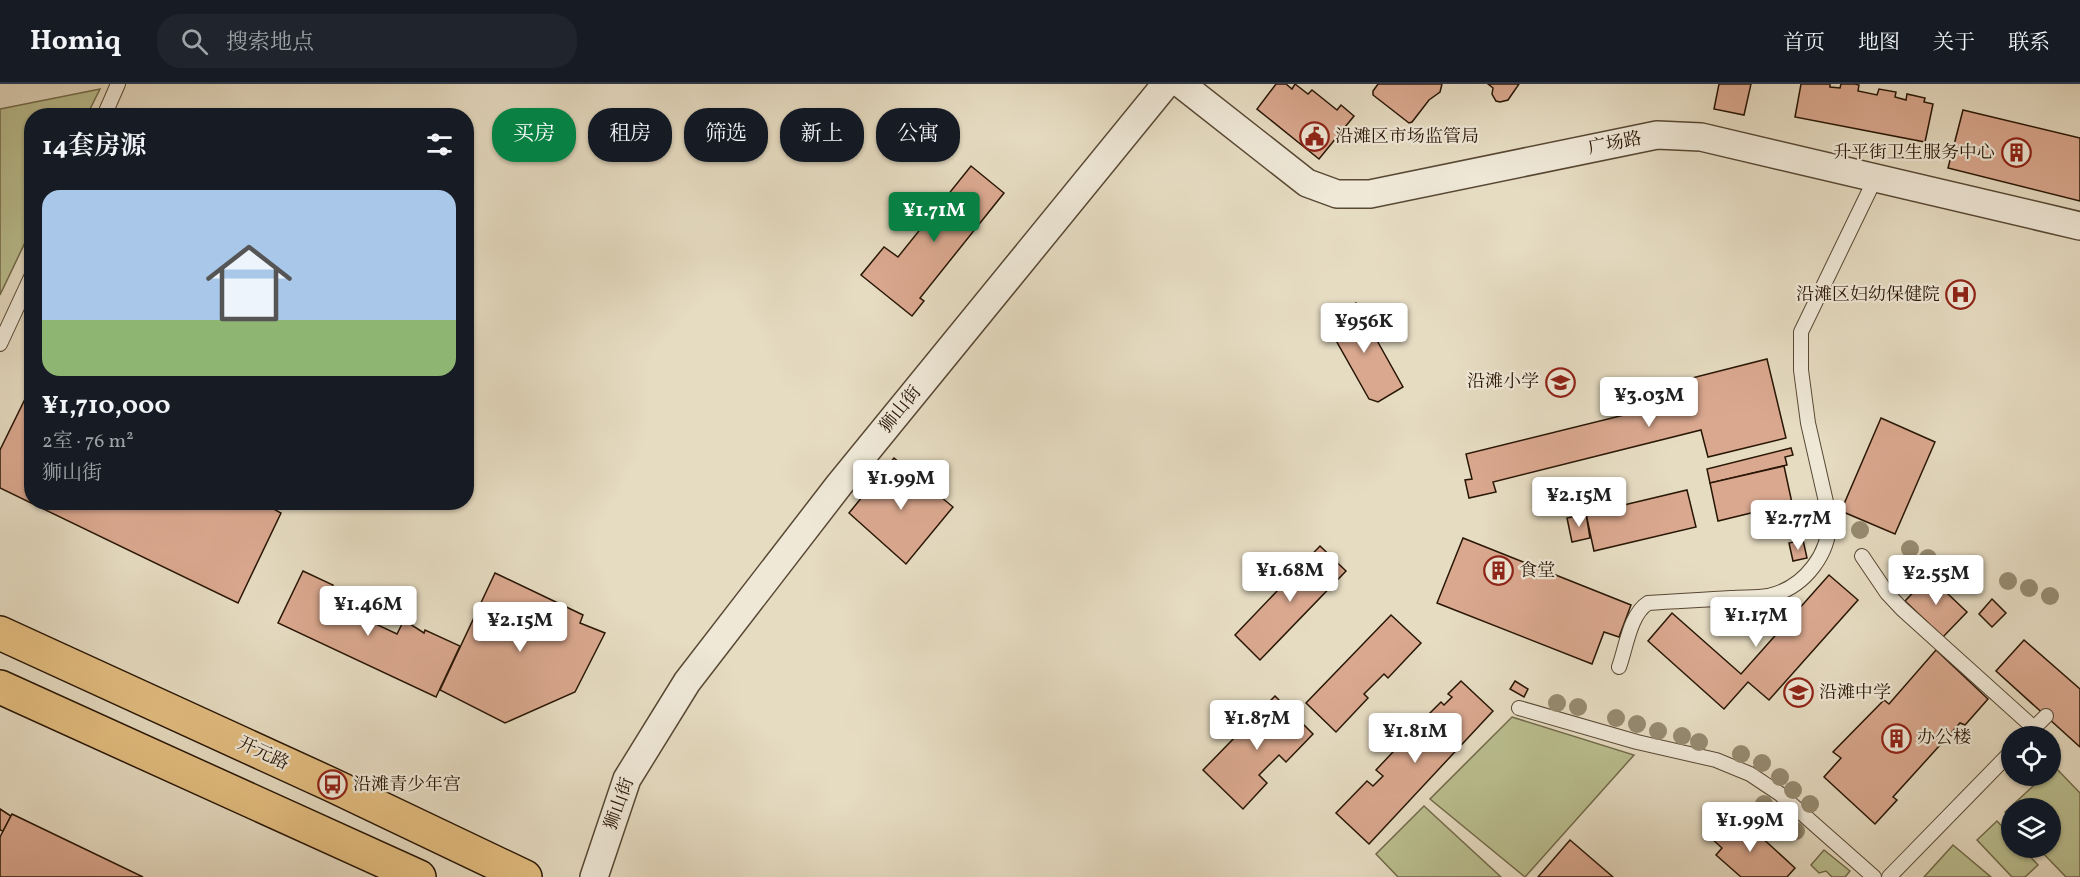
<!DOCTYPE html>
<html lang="zh">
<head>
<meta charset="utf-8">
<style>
  :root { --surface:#171b24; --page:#20242c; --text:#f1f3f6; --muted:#9ea1a6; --line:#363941; --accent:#0b8043 }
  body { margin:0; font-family:Vollkorn,"Noto Serif SC",serif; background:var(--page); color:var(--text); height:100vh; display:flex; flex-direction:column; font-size:22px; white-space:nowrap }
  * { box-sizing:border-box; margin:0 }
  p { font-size:20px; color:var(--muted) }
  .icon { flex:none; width:33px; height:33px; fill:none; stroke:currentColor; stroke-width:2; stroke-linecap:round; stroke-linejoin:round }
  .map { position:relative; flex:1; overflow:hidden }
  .drawer { position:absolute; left:24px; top:24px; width:450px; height:402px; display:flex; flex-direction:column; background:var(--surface); border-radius:24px; box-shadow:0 2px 4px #0004 }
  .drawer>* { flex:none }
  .banner { position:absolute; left:492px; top:24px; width:570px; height:54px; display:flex; gap:12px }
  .fabs { position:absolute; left:2001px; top:642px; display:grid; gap:12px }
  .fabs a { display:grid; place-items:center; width:60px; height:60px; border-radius:50%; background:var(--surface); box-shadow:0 2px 4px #0004; font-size:30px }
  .price { position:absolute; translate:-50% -51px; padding:0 14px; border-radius:6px; background:#fff; color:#222; font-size:20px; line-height:39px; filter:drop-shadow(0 2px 3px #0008) }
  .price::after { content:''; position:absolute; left:50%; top:36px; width:18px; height:14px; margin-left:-9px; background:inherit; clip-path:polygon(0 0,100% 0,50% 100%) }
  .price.current { background:var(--accent); color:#fff }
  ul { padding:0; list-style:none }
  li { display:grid; align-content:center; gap:12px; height:318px; padding:0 18px }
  li span { display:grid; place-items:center; height:186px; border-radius:18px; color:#555 }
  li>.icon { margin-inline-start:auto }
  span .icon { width:108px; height:108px; fill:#fffc; stroke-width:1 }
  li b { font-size:26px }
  h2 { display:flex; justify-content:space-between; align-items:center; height:72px; padding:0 18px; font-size:26px }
  .chip { padding:0 21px; border-radius:24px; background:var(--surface); box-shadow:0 2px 4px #0004; font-size:21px; line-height:54px }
  .chip.current { background:var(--accent); color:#fff }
  header { display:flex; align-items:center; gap:36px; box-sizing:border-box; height:84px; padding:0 30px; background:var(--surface); border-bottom:2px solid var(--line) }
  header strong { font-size:28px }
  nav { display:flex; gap:33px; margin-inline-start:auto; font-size:21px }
  .search { width:420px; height:54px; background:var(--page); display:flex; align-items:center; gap:15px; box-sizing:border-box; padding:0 21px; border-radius:24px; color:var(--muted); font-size:22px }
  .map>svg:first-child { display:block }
  .green { fill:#babf90; stroke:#716a4a; stroke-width:1.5 }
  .building { fill:#daa88f; stroke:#281605; stroke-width:1.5 }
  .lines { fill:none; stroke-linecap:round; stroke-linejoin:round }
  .service-casing { stroke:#584834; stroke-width:16 }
  .minor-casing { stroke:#584834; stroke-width:30 }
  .primary-casing { stroke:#281605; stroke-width:36 }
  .service { stroke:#efe8d7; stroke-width:14 }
  .minor { stroke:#efe8d7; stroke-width:27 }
  .primary { stroke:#e3be81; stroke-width:33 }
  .tree { fill:#968b71 }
  .labels { text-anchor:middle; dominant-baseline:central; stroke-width:4.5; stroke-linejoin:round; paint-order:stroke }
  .poi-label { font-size:18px; fill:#281605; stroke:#efe8d7; text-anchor:start }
  .street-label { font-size:18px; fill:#281605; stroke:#efe8d7 }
</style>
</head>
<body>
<header>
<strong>Homiq</strong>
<div class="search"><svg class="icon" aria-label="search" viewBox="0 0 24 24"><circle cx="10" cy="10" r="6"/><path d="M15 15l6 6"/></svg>搜索地点</div>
<nav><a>首页</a><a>地图</a><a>关于</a><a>联系</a></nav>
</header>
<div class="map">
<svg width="2080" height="793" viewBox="0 0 2080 793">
  <rect width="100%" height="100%" fill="#e6dcc2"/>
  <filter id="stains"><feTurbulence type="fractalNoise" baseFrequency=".00333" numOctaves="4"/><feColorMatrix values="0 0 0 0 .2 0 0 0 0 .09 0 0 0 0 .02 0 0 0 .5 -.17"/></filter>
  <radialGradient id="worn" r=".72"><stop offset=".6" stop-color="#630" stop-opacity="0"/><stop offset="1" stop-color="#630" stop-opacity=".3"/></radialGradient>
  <!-- green -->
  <g class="green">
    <polygon points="100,5 87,31 32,32 31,146 0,211 0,25"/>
    <polygon points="1512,633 1634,671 1525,793 1430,715"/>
    <polygon points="2054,682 2080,709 2080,793 2066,793 2038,764 2050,764 2050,724 2012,724 2011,736 2005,728 2044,692 2050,692 2051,685"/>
    <polygon points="1424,722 1501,793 1398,793 1376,770"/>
    <polygon points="1997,737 2011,752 2012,764 2022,764 2038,781 2025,793 2012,793 1977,756"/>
    <polygon points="1953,761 1991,793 1924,793"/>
    <polygon points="1824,766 1850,787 1845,793 1832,793 1826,787 1819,789 1811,781"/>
  </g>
  <!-- building -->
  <g class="building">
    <polygon points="1276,0 1286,0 1292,5 1295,0 1308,10 1312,6 1337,26 1341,21 1354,32 1319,75 1257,25"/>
    <polygon points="1378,0 1442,0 1440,8 1429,16 1412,38 1409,39 1373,11 1373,7"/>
    <polygon points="1488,0 1519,0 1508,16 1500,18 1496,17 1492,10 1493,4"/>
    <polygon points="1719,0 1751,0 1744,31 1714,25"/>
    <polygon points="1801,0 1830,0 1830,3 1840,4 1841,0 1855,0 1859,1 1858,7 1877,11 1879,5 1896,8 1895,13 1906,16 1907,10 1925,14 1924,18 1933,20 1925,58 1795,33"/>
    <polygon points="1963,26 2080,54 2080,117 1948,84"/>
    <polygon points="971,82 1004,109 920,214 924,217 912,232 861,191 884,163 898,173"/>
    <polygon points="1356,219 1403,303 1378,318 1369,315 1329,244 1330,233"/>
    <polygon points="1767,275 1786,354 1708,373 1701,346 1493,398 1496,408 1469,414 1465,396 1472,395 1466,370 1693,314 1688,295"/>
    <polygon points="29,307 32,308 32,418 261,418 281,429 238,519 0,404 0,366"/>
    <polygon points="1881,334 1935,358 1895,450 1841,427"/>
    <polygon points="1791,364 1793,371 1785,373 1787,381 1710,399 1707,385"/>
    <polygon points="894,374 953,423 906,480 849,429"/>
    <polygon points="1784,382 1792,419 1718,437 1710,399"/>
    <polygon points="1687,406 1696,443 1594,467 1586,430"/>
    <polygon points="1586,430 1590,454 1572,458 1567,434"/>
    <polygon points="1463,454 1631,521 1619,553 1604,548 1592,580 1437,519"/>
    <polygon points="1803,456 1807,474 1793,477 1789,459"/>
    <polygon points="1320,462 1346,487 1260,576 1235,551"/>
    <polygon points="303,487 333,501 330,508 356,520 352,529 397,550 404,536 424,549 425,546 460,562 436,613 278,539"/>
    <polygon points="495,489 583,531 580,539 605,549 575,608 505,639 440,606"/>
    <polygon points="1829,491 1858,516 1769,616 1748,598 1724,625 1648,557 1672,529 1741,590"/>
    <polygon points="1929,492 1967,528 1943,553 1905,517"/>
    <polygon points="1992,515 2006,529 1992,543 1979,530"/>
    <polygon points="1391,531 1421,559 1388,594 1384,590 1364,610 1368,614 1336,648 1306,619"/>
    <polygon points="2024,556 2080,605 2080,663 1996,587"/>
    <polygon points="1936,566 1988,615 1965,641 1960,639 1893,713 1897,716 1875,740 1824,693 1841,674 1833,668 1884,616 1889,620"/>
    <polygon points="1461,597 1493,627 1369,760 1336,729 1367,697 1373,702 1383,692 1376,686 1408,652 1416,659 1436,638 1428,631 1441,618 1444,621 1452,613 1448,610"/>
    <polygon points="1515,597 1528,605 1524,613 1510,605"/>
    <polygon points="1275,612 1313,650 1286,678 1279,671 1259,691 1267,699 1243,725 1203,686"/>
    <polygon points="0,725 11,732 3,747 0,746"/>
    <polygon points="12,730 143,793 0,793 0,753"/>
    <polygon points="1728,736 1739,746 1746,739 1795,784 1787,793 1741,793 1716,771 1722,764 1711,754"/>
    <polygon points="1570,756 1613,793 1538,793"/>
  </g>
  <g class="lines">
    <defs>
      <g id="service">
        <polyline points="104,32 118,0"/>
        <polyline points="0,260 32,191"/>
        <polyline points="1862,472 1887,509 1902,525 2034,644"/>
        <path d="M1619,583C1626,564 1630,530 1648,519C1676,517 1703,516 1731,514C1743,513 1756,514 1768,512C1805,504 1832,468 1829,431L1808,339L1801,286V248L1875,95"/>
        <polyline points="1519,624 1637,658 1716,676 1750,690 1780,710 1874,793"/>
        <polyline points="2026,652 2046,632"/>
        <polyline points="1889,793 2012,667"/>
      </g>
      <g id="minor">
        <polyline points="1181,0 1307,99 1337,110 1370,110 1657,51 1701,53 2080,142"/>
        <polyline points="594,793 627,695 687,598 839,401 1166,0"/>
      </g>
      <g id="primary">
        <polyline points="0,549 332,701 525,793"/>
        <polyline points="0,603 419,793"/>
      </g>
    </defs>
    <!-- service casing -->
    <use href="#service" class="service-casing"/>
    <!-- minor casing -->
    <use href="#minor" class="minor-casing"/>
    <!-- primary casing -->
    <use href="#primary" class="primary-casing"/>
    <!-- service -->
    <use href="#service" class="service"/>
    <!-- minor -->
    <use href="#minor" class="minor"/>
    <!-- primary -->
    <use href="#primary" class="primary"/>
  </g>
  <!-- trees -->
  <g class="tree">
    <circle cx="1860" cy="446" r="9"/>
    <circle cx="1910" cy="465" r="9"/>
    <circle cx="1928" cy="474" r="9"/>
    <circle cx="1948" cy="484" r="9"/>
    <circle cx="2008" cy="497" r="9"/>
    <circle cx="1971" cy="500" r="9"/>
    <circle cx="2029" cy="504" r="9"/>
    <circle cx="2050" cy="512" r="9"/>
    <circle cx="1557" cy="619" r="9"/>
    <circle cx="1578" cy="623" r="9"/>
    <circle cx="1616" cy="634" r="9"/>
    <circle cx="1637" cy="640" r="9"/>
    <circle cx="1658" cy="647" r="9"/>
    <circle cx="1682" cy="652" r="9"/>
    <circle cx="1699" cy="658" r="9"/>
    <circle cx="1741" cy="670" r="9"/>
    <circle cx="1762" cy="679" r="9"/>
    <circle cx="1780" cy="693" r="9"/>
    <circle cx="1793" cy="706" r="9"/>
    <circle cx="1764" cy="720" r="9"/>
    <circle cx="1810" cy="720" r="9"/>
    <circle cx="1781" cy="732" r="9"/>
    <circle cx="1796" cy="747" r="9"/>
  </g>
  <!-- icons -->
  <defs>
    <symbol id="civic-ring" viewBox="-11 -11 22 22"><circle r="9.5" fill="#efe8d7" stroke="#8f2418" stroke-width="1.5"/><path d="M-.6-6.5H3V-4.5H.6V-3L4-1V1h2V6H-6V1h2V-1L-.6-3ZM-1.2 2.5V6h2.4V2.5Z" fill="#8f2418"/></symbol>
    <symbol id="building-ring" viewBox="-11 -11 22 22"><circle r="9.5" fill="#efe8d7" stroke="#8f2418" stroke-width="1.5"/><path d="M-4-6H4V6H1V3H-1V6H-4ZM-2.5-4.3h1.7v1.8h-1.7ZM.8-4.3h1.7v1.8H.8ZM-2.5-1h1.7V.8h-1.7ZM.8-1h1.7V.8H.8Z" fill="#8f2418"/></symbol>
    <symbol id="hospital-ring" viewBox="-11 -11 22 22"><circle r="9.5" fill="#efe8d7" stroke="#8f2418" stroke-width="1.5"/><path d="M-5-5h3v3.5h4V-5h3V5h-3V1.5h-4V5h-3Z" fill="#8f2418"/></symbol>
    <symbol id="school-ring" viewBox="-11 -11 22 22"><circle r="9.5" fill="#efe8d7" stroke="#8f2418" stroke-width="1.5"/><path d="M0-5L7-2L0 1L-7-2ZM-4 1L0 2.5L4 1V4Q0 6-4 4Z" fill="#8f2418"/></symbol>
    <symbol id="bus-ring" viewBox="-11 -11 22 22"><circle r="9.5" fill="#efe8d7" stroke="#8f2418" stroke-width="1.5"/><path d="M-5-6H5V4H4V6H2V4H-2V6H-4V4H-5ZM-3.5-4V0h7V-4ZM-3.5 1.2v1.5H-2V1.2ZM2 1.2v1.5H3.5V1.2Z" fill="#8f2418"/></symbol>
  </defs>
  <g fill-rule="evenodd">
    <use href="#civic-ring" x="1298" y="36" width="33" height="33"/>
    <use href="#building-ring" x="2000" y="52" width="33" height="33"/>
    <use href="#hospital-ring" x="1944" y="194" width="33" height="33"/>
    <use href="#school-ring" x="1544" y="282" width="33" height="33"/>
    <use href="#building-ring" x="1482" y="470" width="33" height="33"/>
    <use href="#school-ring" x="1782" y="592" width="33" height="33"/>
    <use href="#building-ring" x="1880" y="638" width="33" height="33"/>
    <use href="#bus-ring" x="316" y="684" width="33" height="33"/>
  </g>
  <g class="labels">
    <!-- poi labels -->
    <g class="poi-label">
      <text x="1335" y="53">沿滩区市场监管局</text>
      <text x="1995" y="69" text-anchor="end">升平街卫生服务中心</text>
      <text x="1940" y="211" text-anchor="end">沿滩区妇幼保健院</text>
      <text x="1539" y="298" text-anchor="end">沿滩小学</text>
      <text x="1519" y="487">食堂</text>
      <text x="1819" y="609">沿滩中学</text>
      <text x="1917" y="654">办公楼</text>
      <text x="353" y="701">沿滩青少年宫</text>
    </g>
    <!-- street labels -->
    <g class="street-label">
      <text transform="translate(1615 60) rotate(-11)">广场路</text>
      <text transform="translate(901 326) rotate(-51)">狮山街</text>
      <text transform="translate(263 670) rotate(25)">开元路</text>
      <text transform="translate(620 720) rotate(-70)">狮山街</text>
    </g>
  </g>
  <rect width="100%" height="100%" filter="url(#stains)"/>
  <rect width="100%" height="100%" fill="url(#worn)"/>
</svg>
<div class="fabs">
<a><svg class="icon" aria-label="locate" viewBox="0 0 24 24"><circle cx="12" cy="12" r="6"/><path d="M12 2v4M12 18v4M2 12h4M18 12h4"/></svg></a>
<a><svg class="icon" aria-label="layers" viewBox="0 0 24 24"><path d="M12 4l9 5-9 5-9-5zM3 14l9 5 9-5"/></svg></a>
</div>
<b class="price current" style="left:934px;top:159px">¥1.71M</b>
<b class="price" style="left:1364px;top:270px">¥956K</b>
<b class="price" style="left:1649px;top:344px">¥3.03M</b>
<b class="price" style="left:901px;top:427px">¥1.99M</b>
<b class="price" style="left:1579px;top:444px">¥2.15M</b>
<b class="price" style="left:1798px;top:467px">¥2.77M</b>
<b class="price" style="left:1290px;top:519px">¥1.68M</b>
<b class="price" style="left:1936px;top:522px">¥2.55M</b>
<b class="price" style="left:368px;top:553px">¥1.46M</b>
<b class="price" style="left:1756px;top:564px">¥1.17M</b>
<b class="price" style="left:520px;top:569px">¥2.15M</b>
<b class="price" style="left:1257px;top:667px">¥1.87M</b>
<b class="price" style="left:1415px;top:680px">¥1.81M</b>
<b class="price" style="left:1750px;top:769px">¥1.99M</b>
<div class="banner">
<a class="chip current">买房</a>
<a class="chip">租房</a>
<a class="chip">筛选</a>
<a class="chip">新上</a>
<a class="chip">公寓</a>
</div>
<section class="drawer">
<h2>14套房源<svg class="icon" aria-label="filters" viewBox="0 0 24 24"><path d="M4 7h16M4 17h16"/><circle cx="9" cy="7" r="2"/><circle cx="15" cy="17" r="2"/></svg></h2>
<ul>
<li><span style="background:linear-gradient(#a9c7e8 70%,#8fb573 0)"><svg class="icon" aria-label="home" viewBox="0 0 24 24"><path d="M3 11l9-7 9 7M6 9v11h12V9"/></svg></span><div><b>¥1,710,000</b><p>2室 · 76 m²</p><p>狮山街</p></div></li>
</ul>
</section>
</div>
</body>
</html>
